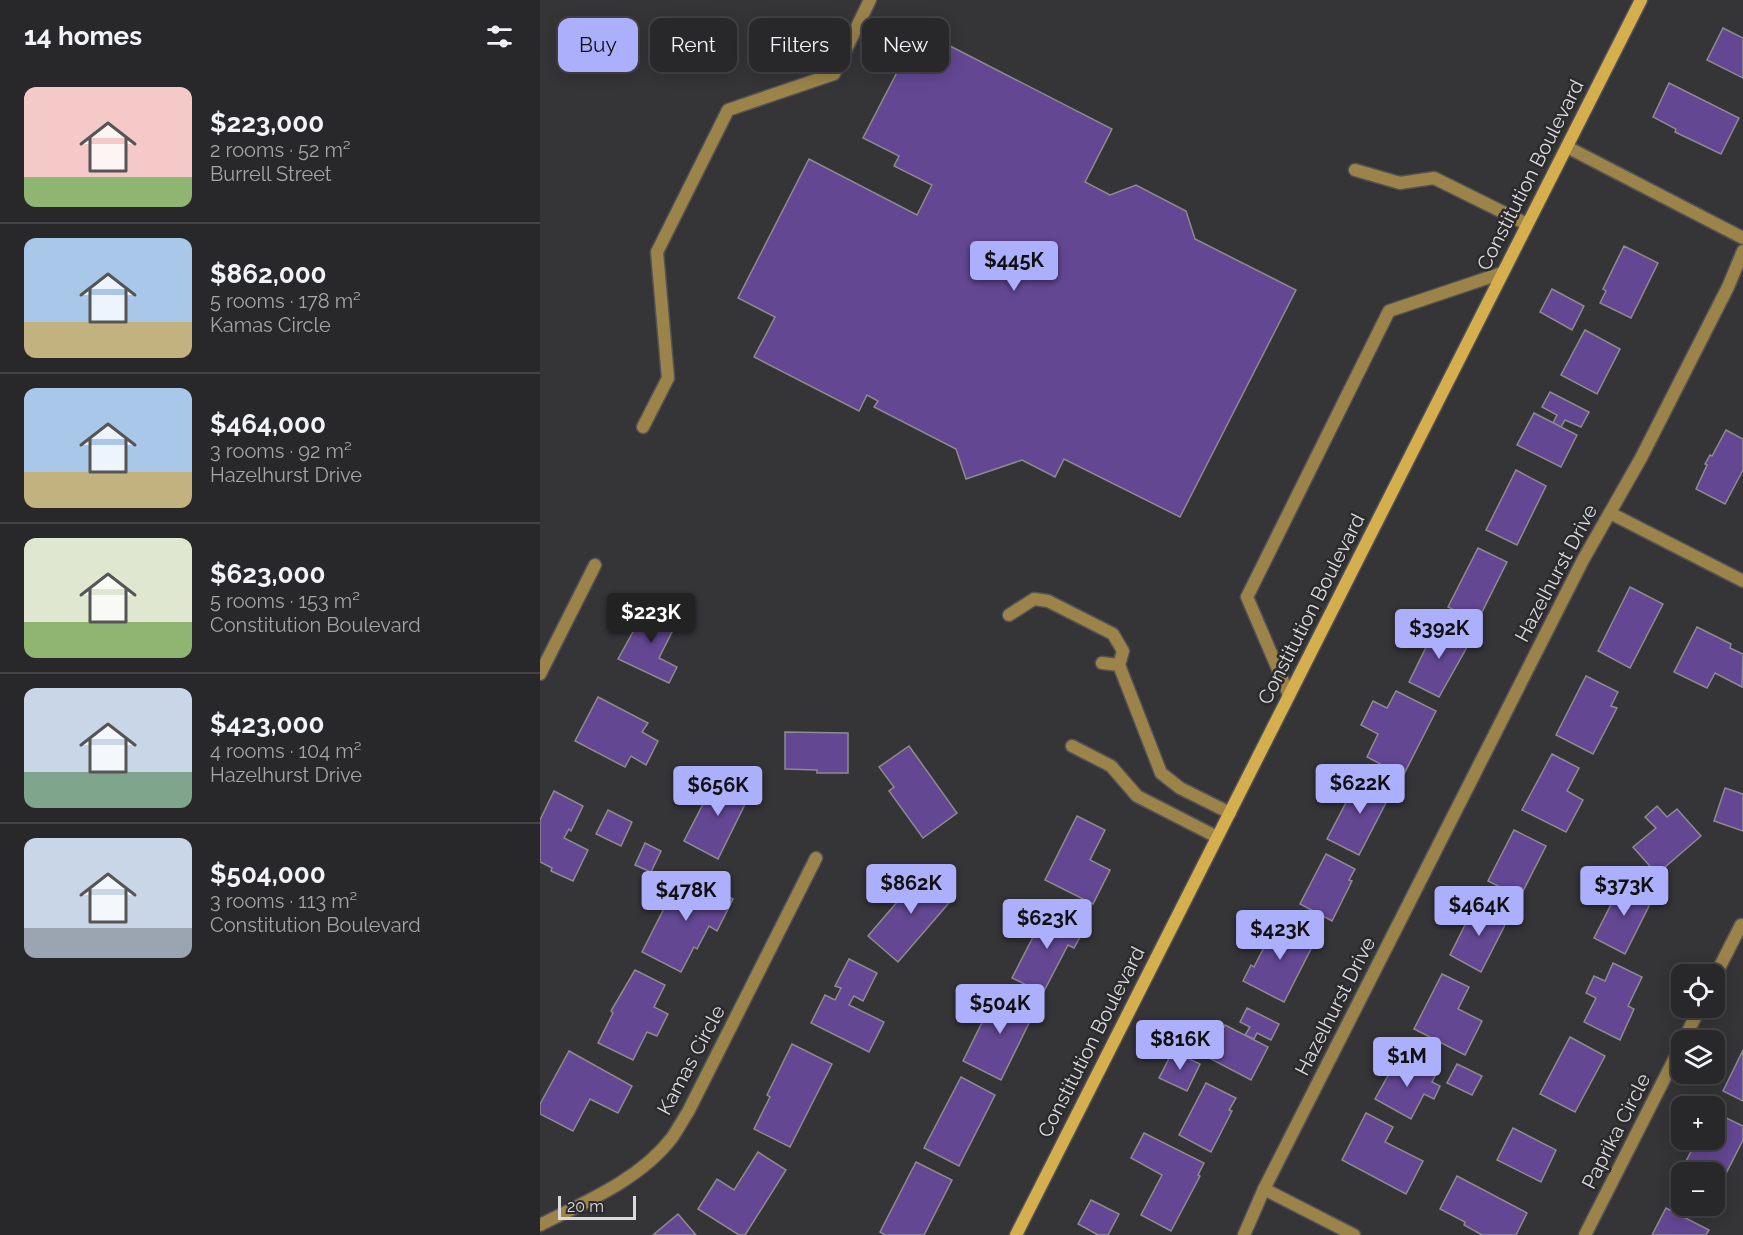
<!DOCTYPE html>
<html lang="en">
<head>
<meta charset="utf-8">
<style>
  :root { --surface:#282729; --page:#343335; --text:#f1f3f6; --muted:#a5a5a8; --line:#444446; --accent:#acaffb }
  body { margin:0; font-family:Raleway,sans-serif; background:var(--page); color:var(--text); height:100vh; display:flex; flex-direction:column; font-size:22px; white-space:nowrap }
  * { box-sizing:border-box; margin:0 }
  p { font-size:20px; color:var(--muted) }
  .icon { flex:none; width:33px; height:33px; fill:none; stroke:currentColor; stroke-width:2; stroke-linecap:round; stroke-linejoin:round }
  .map { position:relative; flex:1; overflow:hidden }
  .drawer { display:flex; flex-direction:column; background:var(--surface); width:540px }
  .drawer>* { flex:none }
  .guide { position:absolute; left:18px; top:18px; width:570px; height:54px; display:flex; gap:12px }
  .tools { position:absolute; left:1131px; top:964px; display:grid; gap:12px }
  .tools a { display:grid; place-items:center; width:54px; height:54px; border-radius:12px; background:var(--surface); box-shadow:0 3px 15px #0003,0 0 0 2px var(--line); font-size:30px }
  .scale { position:absolute; left:18px; bottom:15px; width:78px; box-sizing:border-box; padding-left:6px; border:3px solid #dbdadc; border-top:0; font-size:16px; line-height:21px; white-space:nowrap; color:#dbdadc; -webkit-text-stroke:4px #2b2a2d; paint-order:stroke }
  .price { position:absolute; translate:-50% -51px; padding:0 14px; border-radius:6px; background:var(--accent); color:#111; font-size:20px; line-height:39px; filter:drop-shadow(0 2px 3px #0008) }
  .price::after { content:''; position:absolute; left:50%; top:36px; width:18px; height:14px; margin-left:-9px; background:inherit; clip-path:polygon(0 0,100% 0,50% 100%) }
  .price.current { background:#222; color:#fff }
  ul { padding:0; list-style:none }
  li { display:flex; align-items:center; gap:18px; height:150px; padding:0 24px }
  li+li { border-top:2px solid var(--line) }
  li span { display:grid; place-items:center; flex:none; width:168px; height:120px; border-radius:12px; color:#555 }
  li>.icon { margin-inline-start:auto }
  span .icon { width:72px; height:72px; fill:#fffc; stroke-width:1 }
  li b { font-size:26px }
  h2 { display:flex; justify-content:space-between; align-items:center; height:72px; padding:0 24px; font-size:26px }
  .tag { padding:0 21px; border-radius:12px; background:var(--surface); box-shadow:0 3px 15px #0003,0 0 0 2px var(--line); font-size:21px; line-height:54px }
  .tag.current { background:var(--accent); color:#111 }
  main { display:flex; flex:1; min-height:0 }
  .map>svg:first-child { display:block }
  .building { fill:#634793; stroke:#8c8b8f; stroke-width:1.5 }
  .lines { fill:none; stroke-linecap:round; stroke-linejoin:round }
  .lane-casing { stroke:#535255; stroke-width:15 }
  .street-casing { stroke:#535255; stroke-width:15 }
  .secondary-casing { stroke:#535255; stroke-width:15 }
  .lane { stroke:#9b834a; stroke-width:12 }
  .street { stroke:#9b834a; stroke-width:12 }
  .secondary { stroke:#d5ae4e; stroke-width:12 }
  .labels { text-anchor:middle; dominant-baseline:central; stroke-width:5; stroke-linejoin:round; paint-order:stroke }
  .street-label { font-size:20px; fill:#dbdadc; stroke:#2b2a2d }
</style>
</head>
<body>
<main>
<section class="drawer">
<h2>14 homes<svg class="icon" aria-label="filters" viewBox="0 0 24 24"><path d="M4 7h16M4 17h16"/><circle cx="9" cy="7" r="2"/><circle cx="15" cy="17" r="2"/></svg></h2>
<ul>
<li><span style="background:linear-gradient(#f6c9c9 75%,#8fb573 0)"><svg class="icon" aria-label="home" viewBox="0 0 24 24"><path d="M3 11l9-7 9 7M6 9v11h12V9"/></svg></span><div><b>$223,000</b><p>2 rooms · 52 m²</p><p>Burrell Street</p></div></li>
<li><span style="background:linear-gradient(#a9c7e8 70%,#c2b280 0)"><svg class="icon" aria-label="home" viewBox="0 0 24 24"><path d="M3 11l9-7 9 7M6 9v11h12V9"/></svg></span><div><b>$862,000</b><p>5 rooms · 178 m²</p><p>Kamas Circle</p></div></li>
<li><span style="background:linear-gradient(#a9c7e8 70%,#c2b280 0)"><svg class="icon" aria-label="home" viewBox="0 0 24 24"><path d="M3 11l9-7 9 7M6 9v11h12V9"/></svg></span><div><b>$464,000</b><p>3 rooms · 92 m²</p><p>Hazelhurst Drive</p></div></li>
<li><span style="background:linear-gradient(#dfe7d0 70%,#8fb573 0)"><svg class="icon" aria-label="home" viewBox="0 0 24 24"><path d="M3 11l9-7 9 7M6 9v11h12V9"/></svg></span><div><b>$623,000</b><p>5 rooms · 153 m²</p><p>Constitution Boulevard</p></div></li>
<li><span style="background:linear-gradient(#c9d6e8 70%,#7fa58c 0)"><svg class="icon" aria-label="home" viewBox="0 0 24 24"><path d="M3 11l9-7 9 7M6 9v11h12V9"/></svg></span><div><b>$423,000</b><p>4 rooms · 104 m²</p><p>Hazelhurst Drive</p></div></li>
<li><span style="background:linear-gradient(#c9d6e8 75%,#9aa5b1 0)"><svg class="icon" aria-label="home" viewBox="0 0 24 24"><path d="M3 11l9-7 9 7M6 9v11h12V9"/></svg></span><div><b>$504,000</b><p>3 rooms · 113 m²</p><p>Constitution Boulevard</p></div></li>
</ul>
</section>
<div class="map">
<svg width="1203" height="1235" viewBox="0 0 1203 1235">
  <rect width="100%" height="100%" fill="#353437"/>
  <!-- building -->
  <g class="building">
    <polygon points="1183,28 1203,38 1203,78 1167,60"/>
    <polygon points="379,30 572,129 545,182 570,195 596,185 646,211 655,239 756,290 640,517 524,459 515,477 482,460 426,479 416,449 334,407 338,401 327,395 319,411 214,357 235,317 198,298 269,159 377,215 392,185 354,166 359,156 323,138"/>
    <polygon points="1129,83 1199,118 1181,154 1135,132 1136,129 1113,117"/>
    <polygon points="1084,246 1118,263 1091,318 1060,303 1066,291 1063,289"/>
    <polygon points="1012,289 1044,306 1032,330 1000,312"/>
    <polygon points="1045,330 1080,349 1057,394 1021,375"/>
    <polygon points="1010,392 1049,412 1041,427 1025,420 1021,427 1013,423 1017,415 1002,407"/>
    <polygon points="994,413 1037,435 1021,467 977,445"/>
    <polygon points="1186,430 1203,439 1203,470 1185,504 1156,489 1167,465 1165,464 1170,455 1172,456"/>
    <polygon points="976,470 1006,486 977,545 946,530"/>
    <polygon points="938,548 967,562 937,622 908,607"/>
    <polygon points="1090,587 1123,604 1090,668 1058,651"/>
    <polygon points="108,605 138,620 119,658 137,667 129,683 78,659"/>
    <polygon points="898,623 931,640 899,697 869,682"/>
    <polygon points="1157,627 1191,644 1190,648 1203,654 1202,687 1175,673 1167,688 1134,672"/>
    <polygon points="1046,676 1078,692 1071,706 1077,708 1053,754 1016,735"/>
    <polygon points="856,691 896,711 863,776 827,757 838,734 821,725 833,701 847,708"/>
    <polygon points="58,697 108,723 102,732 118,741 106,765 91,756 85,767 35,741"/>
    <polygon points="245,732 308,733 308,773 277,773 277,770 245,769"/>
    <polygon points="369,746 417,813 383,838 349,791 354,787 339,767"/>
    <polygon points="1012,754 1039,768 1027,791 1043,800 1026,832 982,810"/>
    <polygon points="821,774 852,791 819,855 787,839"/>
    <polygon points="178,775 211,792 178,859 144,841"/>
    <polygon points="1185,788 1203,794 1203,831 1174,821"/>
    <polygon points="14,791 43,806 31,831 29,829 24,838 48,850 33,881 11,871 12,868 0,862 0,820"/>
    <polygon points="1117,806 1127,817 1137,809 1161,836 1117,874 1093,847 1116,828 1105,817"/>
    <polygon points="68,810 92,822 81,846 56,834"/>
    <polygon points="537,816 565,830 550,860 570,870 553,904 505,880"/>
    <polygon points="974,830 1006,846 980,897 948,881"/>
    <polygon points="105,843 121,851 111,872 95,865"/>
    <polygon points="786,854 815,869 809,880 812,881 792,921 760,904"/>
    <polygon points="380,867 414,897 358,962 328,936 364,894 360,890"/>
    <polygon points="142,873 193,899 177,931 169,926 157,949 154,947 141,972 102,952"/>
    <polygon points="1084,879 1114,896 1085,954 1054,938"/>
    <polygon points="936,903 968,919 941,972 910,955"/>
    <polygon points="508,908 545,928 534,948 528,945 503,993 472,978"/>
    <polygon points="738,920 776,939 744,1002 703,981 711,965 714,967"/>
    <polygon points="309,959 337,973 323,1001 314,996 309,1005 344,1022 329,1052 271,1023 285,995 295,1000 301,988 295,986"/>
    <polygon points="1073,963 1102,977 1088,1006 1094,1009 1080,1040 1044,1022 1056,998 1046,993 1054,976 1065,981"/>
    <polygon points="95,970 125,985 114,1007 128,1014 117,1036 107,1032 93,1060 58,1043 73,1013 71,1011"/>
    <polygon points="902,974 929,987 918,1009 942,1021 925,1055 874,1029"/>
    <polygon points="458,990 496,1009 461,1080 423,1061"/>
    <polygon points="707,1008 739,1024 731,1040 717,1033 714,1039 705,1035 710,1027 700,1022"/>
    <polygon points="685,1025 728,1047 711,1080 669,1058"/>
    <polygon points="1030,1037 1065,1056 1035,1112 1000,1094"/>
    <polygon points="252,1044 292,1064 250,1147 214,1129 230,1097 227,1095"/>
    <polygon points="1203,1050 1203,1101 1183,1091"/>
    <polygon points="29,1051 92,1086 78,1113 50,1099 33,1131 0,1114 0,1104"/>
    <polygon points="633,1051 660,1064 647,1091 619,1078"/>
    <polygon points="859,1056 895,1076 892,1082 900,1086 894,1099 884,1094 871,1119 835,1099"/>
    <polygon points="917,1064 942,1076 932,1095 907,1083"/>
    <polygon points="421,1077 455,1095 419,1166 384,1148"/>
    <polygon points="666,1083 696,1098 689,1110 692,1111 671,1152 639,1135"/>
    <polygon points="826,1113 853,1127 845,1142 883,1161 866,1194 802,1160"/>
    <polygon points="1178,1114 1203,1126 1203,1140 1180,1185 1174,1183 1174,1173 1156,1173 1143,1167 1157,1140 1174,1140 1174,1121"/>
    <polygon points="973,1128 1016,1150 1001,1182 957,1160"/>
    <polygon points="604,1133 664,1163 658,1175 660,1176 631,1231 601,1215 622,1175 591,1158"/>
    <polygon points="218,1152 246,1170 205,1235 199,1235 158,1209 177,1179 194,1190"/>
    <polygon points="376,1162 412,1180 384,1235 345,1235 340,1232"/>
    <polygon points="917,1176 987,1213 976,1235 942,1235 924,1225 925,1222 900,1209"/>
    <polygon points="551,1200 579,1214 568,1235 558,1235 538,1224"/>
    <polygon points="1126,1208 1169,1230 1166,1235 1112,1235"/>
    <polygon points="138,1214 156,1235 113,1235"/>
  </g>
  <g class="lines">
    <defs>
      <g id="lane">
        <polyline points="815,170 860,183 894,178 987,224"/>
        <polyline points="103,427 128,378 117,252 188,110 294,74 330,0"/>
        <polyline points="469,615 494,599 508,601 573,634 583,651 579,665"/>
        <polyline points="562,663 579,665 621,773 640,788 690,813"/>
        <polyline points="749,695 707,597 849,311 962,273"/>
        <polyline points="532,746 571,766 597,796 677,837"/>
      </g>
      <g id="street">
        <polyline points="1027,147 1203,238"/>
        <polyline points="1070,513 1203,581"/>
        <polyline points="0,674 55,565"/>
        <polyline points="1174,978 1201,925"/>
        <polyline points="1143,1041 1160,1008"/>
        <polyline points="724,1189 814,1235"/>
        <path d="M0,1225C45,1202 99,1180 131,1139C137,1131 142,1121 148,1112L276,858"/>
        <polyline points="704,1235 724,1189 1043,560 1101,458 1188,287 1203,251"/>
        <polyline points="1045,1235 1142,1044"/>
      </g>
      <polyline id="secondary" points="476,1235 1101,0"/>
    </defs>
    <!-- lane casing -->
    <use href="#lane" class="lane-casing"/>
    <!-- street casing -->
    <use href="#street" class="street-casing"/>
    <!-- secondary casing -->
    <use href="#secondary" class="secondary-casing"/>
    <!-- lane -->
    <use href="#lane" class="lane"/>
    <!-- street -->
    <use href="#street" class="street"/>
    <!-- secondary -->
    <use href="#secondary" class="secondary"/>
  </g>
  <g class="labels">
    <!-- street labels -->
    <g class="street-label">
      <text transform="translate(990 175) rotate(-63)">Constitution Boulevard</text>
      <text transform="translate(1016 573) rotate(-62)">Hazelhurst Drive</text>
      <text transform="translate(771 609) rotate(-63)">Constitution Boulevard</text>
      <text transform="translate(795 1006) rotate(-63)">Hazelhurst Drive</text>
      <text transform="translate(551 1042) rotate(-63)">Constitution Boulevard</text>
      <text transform="translate(151 1060) rotate(-62)">Kamas Circle</text>
      <text transform="translate(1076 1131) rotate(-63)">Paprika Circle</text>
    </g>
  </g>
</svg>
<div class="tools">
<a><svg class="icon" aria-label="locate" viewBox="0 0 24 24"><circle cx="12" cy="12" r="6"/><path d="M12 2v4M12 18v4M2 12h4M18 12h4"/></svg></a>
<a><svg class="icon" aria-label="layers" viewBox="0 0 24 24"><path d="M12 4l9 5-9 5-9-5zM3 14l9 5 9-5"/></svg></a>
<a>+</a>
<a>−</a>
</div>
<div class="scale">20 m</div>
<b class="price" style="left:474px;top:292px">$445K</b>
<b class="price current" style="left:111px;top:644px">$223K</b>
<b class="price" style="left:899px;top:660px">$392K</b>
<b class="price" style="left:820px;top:815px">$622K</b>
<b class="price" style="left:178px;top:817px">$656K</b>
<b class="price" style="left:371px;top:915px">$862K</b>
<b class="price" style="left:1084px;top:917px">$373K</b>
<b class="price" style="left:146px;top:922px">$478K</b>
<b class="price" style="left:939px;top:937px">$464K</b>
<b class="price" style="left:507px;top:950px">$623K</b>
<b class="price" style="left:740px;top:961px">$423K</b>
<b class="price" style="left:460px;top:1035px">$504K</b>
<b class="price" style="left:640px;top:1071px">$816K</b>
<b class="price" style="left:867px;top:1088px">$1M</b>
<div class="guide">
<a class="tag current">Buy</a>
<a class="tag">Rent</a>
<a class="tag">Filters</a>
<a class="tag">New</a>
</div>
</div>
</main>
</body>
</html>
